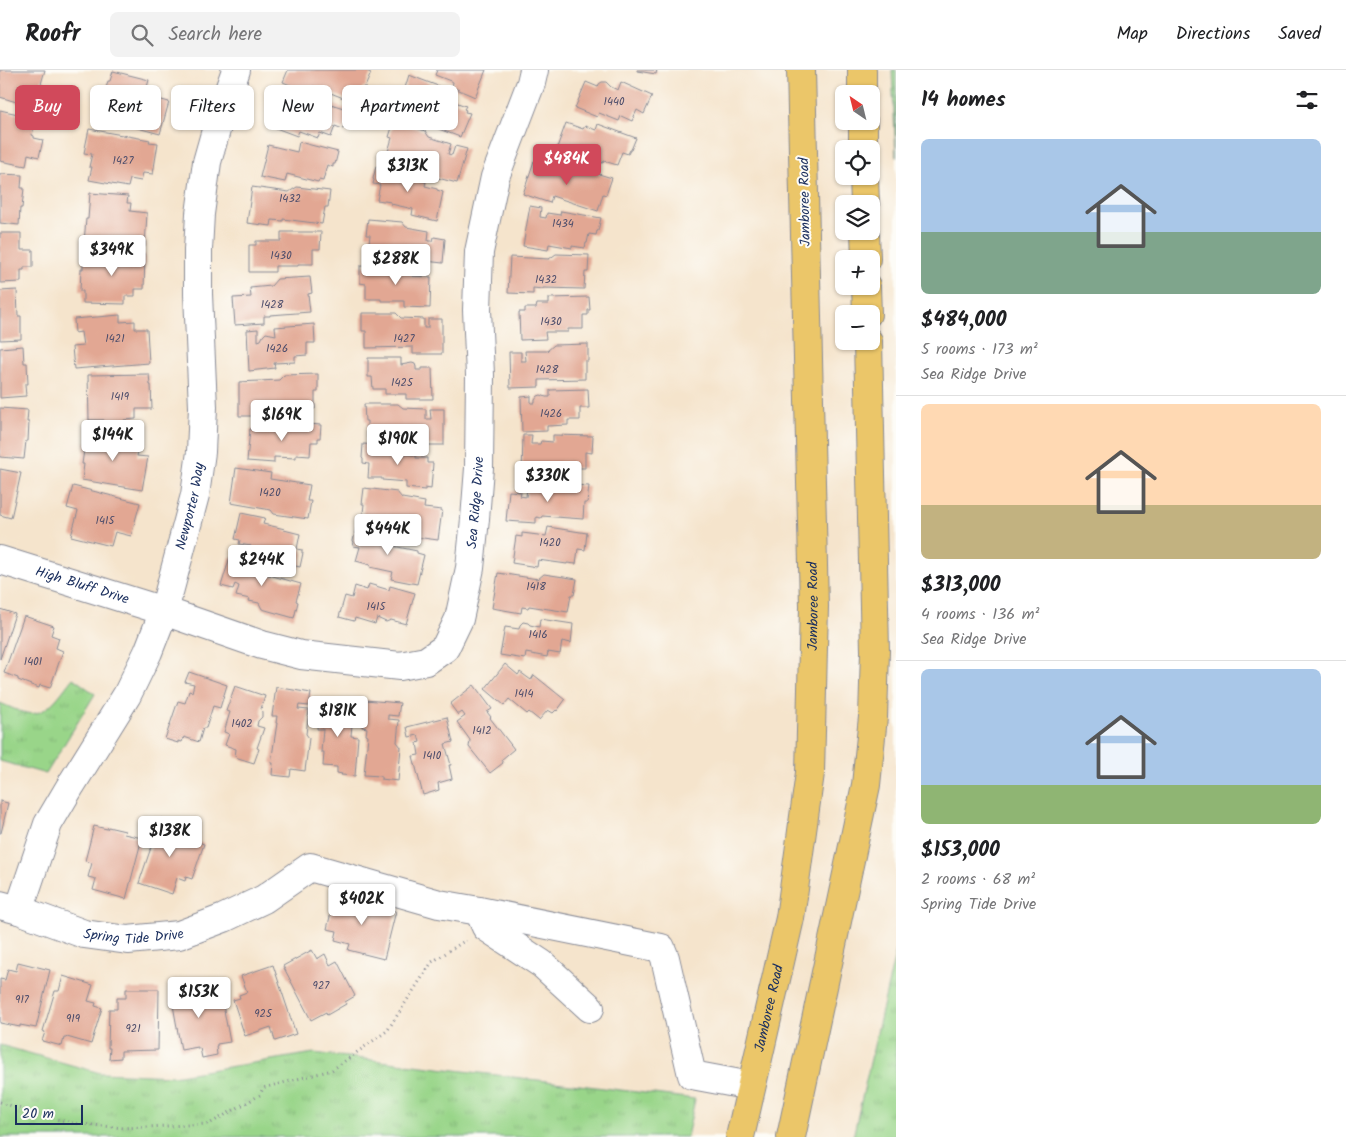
<!DOCTYPE html>
<html lang="en">
<head>
<meta charset="utf-8">
<style>
  :root { --surface:#fff; --page:#f2f2f2; --text:#202124; --muted:#757577; --line:#e0e0e0; --accent:#d1495b }
  body { margin:0; font-family:Kalam,sans-serif; background:var(--page); color:var(--text); height:100vh; display:flex; flex-direction:column; font-size:19px; white-space:nowrap }
  * { box-sizing:border-box; margin:0 }
  p { font-size:16px; color:var(--muted) }
  .icon { flex:none; width:28px; height:28px; fill:none; stroke:currentColor; stroke-width:2; stroke-linecap:round; stroke-linejoin:round }
  .map { position:relative; flex:1; overflow:hidden }
  .panel { display:flex; flex-direction:column; background:var(--surface); width:450px }
  .panel>* { flex:none }
  .banner { position:absolute; left:15px; top:15px; width:475px; height:45px; display:flex; gap:10px }
  .needle { width:32px; rotate:325deg }
  .tools { position:absolute; left:835px; top:15px; display:grid; gap:10px }
  .tools a { display:grid; place-items:center; width:45px; height:45px; border-radius:8px; background:var(--surface); box-shadow:0 1px 4px #0004; font-size:25px }
  .scale { position:absolute; left:15px; bottom:12px; width:68px; box-sizing:border-box; padding-left:5px; border:2px solid #1b2f5e; border-top:0; font-size:14px; line-height:18px; white-space:nowrap; color:#1b2f5e; -webkit-text-stroke:4px #fdfcf7; paint-order:stroke }
  .price { position:absolute; translate:-50% -42px; padding:0 11px; border-radius:5px; background:#fff; color:#222; font-size:16px; line-height:32px; filter:drop-shadow(0 1px 2px #0008) }
  .price::after { content:''; position:absolute; left:50%; top:30px; width:15px; height:11px; margin-left:-8px; background:inherit; clip-path:polygon(0 0,100% 0,50% 100%) }
  .price.active { background:var(--accent); color:#fff }
  ul { padding:0; list-style:none }
  li { display:grid; align-content:center; gap:10px; height:265px; padding:0 25px }
  li+li { border-top:1px solid var(--line) }
  li span { display:grid; place-items:center; height:155px; border-radius:8px; color:#555 }
  li>.icon { margin-inline-start:auto }
  span .icon { width:90px; height:90px; fill:#fffc; stroke-width:1 }
  li b { font-size:21px }
  h2 { display:flex; justify-content:space-between; align-items:center; height:60px; padding:0 25px; font-size:21px }
  .tag { padding:0 18px; border-radius:8px; background:var(--surface); box-shadow:0 1px 4px #0004; font-size:18px; line-height:45px }
  .tag.active { background:var(--accent); color:#fff }
  header { display:flex; align-items:center; gap:30px; box-sizing:border-box; height:70px; padding:0 25px; background:var(--surface); border-bottom:1px solid var(--line) }
  header strong { font-size:24px }
  nav { display:flex; gap:28px; margin-inline-start:auto; font-size:18px }
  .search { width:350px; height:45px; background:var(--page); display:flex; align-items:center; gap:12px; box-sizing:border-box; padding:0 18px; border-radius:8px; color:var(--muted); font-size:19px }
  main { display:flex; flex:1; min-height:0 }
  .map>svg:first-child { display:block }
  .grass { fill:url(#grass-tufts); stroke:#5a8274 }
  .building { fill:#e2a793 }
  .lines { fill:none; stroke-linecap:round; stroke-linejoin:round }
  .minor-casing { stroke:#888a95; stroke-width:30 }
  .major-casing { stroke:#888a95; stroke-width:30 }
  .path { stroke:#888a95; stroke-width:3; stroke-dasharray:1 4; stroke-linecap:butt }
  .minor { stroke:#fff; stroke-width:28 }
  .major { stroke:#ebc669; stroke-width:28 }
  .labels { text-anchor:middle; dominant-baseline:central; stroke-width:4; stroke-linejoin:round; paint-order:stroke }
  .number-label { font-size:11px; fill:#4d4d6b }
  .street-label { font-size:14px; fill:#1b2f5e; stroke:#fdfcf7 }
</style>
</head>
<body>
<header>
<strong>Roofr</strong>
<div class="search"><svg class="icon" aria-label="search" viewBox="0 0 24 24"><circle cx="10" cy="10" r="6"/><path d="M15 15l6 6"/></svg>Search here</div>
<nav><a>Map</a><a>Directions</a><a>Saved</a></nav>
</header>
<main>
<div class="map">
<svg width="896" height="1067" viewBox="0 0 896 1067">
  <defs>
    <pattern id="grass-tufts" width="24" height="20" patternUnits="userSpaceOnUse" patternTransform="scale(1.25)"><rect width="24" height="20" fill="#99d589"/><path d="M3 7l-1-3M5 7V3M7 7l1-3M15 17l-1-3M17 17v-4M19 17l1-3" fill="none" stroke="#83b779"/></pattern>
  </defs>
  <rect width="100%" height="100%" fill="#fdfcf7"/>
  <filter id="ink" filterUnits="userSpaceOnUse"><feTurbulence type="fractalNoise" baseFrequency=".02" numOctaves="2"/><feDisplacementMap in="SourceGraphic" scale="10" xChannelSelector="R" yChannelSelector="G"/><feConvolveMatrix kernelMatrix="1 2 1 2 8 2 1 2 1" color-interpolation-filters="sRGB"/></filter>
  <filter id="wash" filterUnits="userSpaceOnUse"><feTurbulence type="fractalNoise" baseFrequency=".0096" numOctaves="4" result="noise"/><feDisplacementMap in="SourceGraphic" scale="20" xChannelSelector="R" yChannelSelector="G"/><feGaussianBlur stdDeviation="1.12" result="paint"/><feColorMatrix in="noise" values="0 0 0 0 0 0 0 0 0 0 0 0 0 0 0 0 0 1.4 0 .05"/><feComposite in="paint" operator="in"/></filter>
  <g filter="url(#wash)">
    <rect width="100%" height="100%" fill="#f5e4cc"/>
    <!-- grass -->
    <g class="grass">
      <polygon points="892,0 896,0 896,87"/>
      <path d="M73,608L95,624L46,704L0,691V633C8,636 17,641 26,643C47,648 61,622 73,608Z"/>
      <polygon points="896,880 896,1067 853,1067"/>
      <polygon points="0,975 100,1003 173,1006 314,983 695,1029 687,1067 0,1067"/>
    </g>
    <g id="blocks">
      <!-- building -->
      <g class="building">
        <polygon points="0,0 45,0 41,14 43,15 36,38 0,27"/>
        <polygon points="288,0 364,0 371,3 365,17 363,17 356,33 313,16 310,23 283,12"/>
        <polygon points="437,0 486,0 475,27 452,17 453,12 435,5"/>
        <polygon points="637,0 657,0 656,4 637,1"/>
        <polygon points="113,1 149,10 147,17 160,21 158,29 169,32 160,64 100,48 105,31 103,30 108,11 110,11"/>
        <polygon points="409,5 446,19 445,23 457,28 455,32 466,36 464,39 466,40 465,42 470,43 460,67 436,58 438,52 409,41 410,39 404,37 409,24 404,21"/>
        <polygon points="586,12 598,17 599,14 602,12 606,12 611,17 618,20 621,12 652,26 644,44 637,40 632,51 621,46 619,51 599,43 597,47 575,38"/>
        <polygon points="284,29 296,33 299,30 302,29 304,30 307,34 315,37 318,30 350,40 343,59 335,56 331,67 320,63 318,68 299,61 297,66 273,57"/>
        <polygon points="0,40 36,48 32,65 34,66 34,68 43,70 39,87 28,84 26,96 0,91"/>
        <polygon points="394,51 425,61 429,67 451,74 448,84 452,85 455,76 467,79 457,113 430,106 431,99 387,85 392,68 389,67"/>
        <polygon points="566,53 583,59 585,56 596,60 598,54 636,68 631,80 630,80 628,84 622,82 617,95 604,91 603,93 581,85 579,92 555,83"/>
        <polygon points="89,59 150,70 149,72 158,73 153,104 143,103 141,111 130,109 128,117 89,110 92,97 89,97 92,84 84,83"/>
        <polygon points="299,72 338,82 335,94 333,94 333,97 327,95 323,111 319,110 318,112 287,104 285,112 260,107 268,75 297,82"/>
        <polygon points="534,91 548,95 545,103 548,104 551,95 563,99 562,101 572,104 572,102 579,98 612,108 606,125 603,124 598,141 552,126 550,133 523,124"/>
        <polygon points="376,96 415,104 414,109 426,112 425,116 437,119 437,120 443,122 437,151 412,145 413,139 391,134 391,132 377,130 380,115 373,114 374,110 373,109"/>
        <polygon points="0,104 22,105 21,118 24,118 22,138 20,138 19,155 0,153"/>
        <polygon points="252,117 289,122 297,117 330,121 328,137 325,137 322,154 283,149 283,151 272,150 271,156 247,153"/>
        <polygon points="90,123 128,126 127,133 131,133 130,141 147,143 145,177 84,172 86,149 88,149"/>
        <polygon points="530,136 541,138 540,147 546,148 547,143 560,145 561,141 601,148 598,161 597,161 596,165 589,164 587,173 586,173 585,178 572,176 572,178 549,174 548,180 523,176"/>
        <polygon points="368,149 402,152 406,157 429,161 428,171 433,171 434,167 445,169 443,193 407,189 407,186 368,182 370,165 366,165"/>
        <polygon points="281,162 321,162 320,179 313,179 313,194 298,194 298,196 275,196 275,202 249,202 249,175 256,175 256,171 281,171"/>
        <polygon points="0,163 21,163 21,180 33,180 33,197 24,197 24,200 21,200 21,212 0,213"/>
        <polygon points="83,184 145,184 144,219 135,219 135,226 125,226 125,234 83,233 83,221 80,221 81,199 83,199"/>
        <polygon points="556,184 589,185 588,202 585,202 584,219 543,218 543,219 533,218 533,224 508,223 510,187 549,189"/>
        <polygon points="360,196 400,197 400,202 412,202 412,206 431,207 430,238 404,237 404,231 381,231 381,229 366,229 366,214 360,213"/>
        <polygon points="310,207 312,223 308,224 310,242 270,245 270,246 264,246 264,253 235,255 233,228 251,227 250,218 271,216 277,209"/>
        <polygon points="17,220 18,246 21,246 21,269 0,270 0,221"/>
        <polygon points="589,227 590,240 588,240 588,245 583,245 583,259 568,259 568,262 545,262 546,269 520,270 519,242 525,242 525,238 536,238 537,234 549,234 549,228"/>
        <polygon points="362,243 396,243 401,248 424,249 424,258 428,258 428,249 442,249 442,284 413,284 413,277 366,278 366,261 362,261"/>
        <polygon points="120,245 120,252 135,251 135,259 147,259 149,293 74,299 72,277 83,276 81,262 75,263 74,249"/>
        <polygon points="314,254 315,273 307,273 307,285 295,286 295,292 274,293 275,298 249,301 247,260 258,259 258,271 261,270 263,266 266,263 276,265 275,257"/>
        <polygon points="588,274 588,291 585,291 585,309 539,310 539,317 510,318 509,282 521,282 521,291 526,291 525,281 547,281 554,275"/>
        <polygon points="23,276 24,293 27,293 28,314 25,314 26,326 0,328 0,278"/>
        <polygon points="368,288 401,288 401,295 412,293 415,294 416,297 416,300 422,300 422,298 432,298 433,329 406,329 406,324 385,324 385,319 373,319 372,307 368,307"/>
        <polygon points="149,304 150,315 151,315 152,339 136,339 136,349 124,350 124,353 104,354 104,350 89,350 88,305"/>
        <polygon points="318,304 318,322 315,322 315,339 274,339 274,346 239,346 239,312 279,310 284,305"/>
        <polygon points="588,319 589,338 580,338 580,350 568,350 568,355 547,356 547,361 522,362 521,327 531,326 531,333 535,333 535,330 538,326 541,325 546,327 550,327 550,320"/>
        <polygon points="364,334 398,334 403,338 426,339 426,349 431,349 430,339 444,339 444,375 416,375 416,369 408,369 408,368 367,368 367,351 365,351"/>
        <polygon points="0,338 28,340 27,352 29,352 28,371 26,371 24,389 0,387"/>
        <polygon points="281,352 321,355 320,368 318,368 318,372 311,372 310,386 296,385 296,388 274,387 274,393 247,391 250,359 280,361"/>
        <polygon points="90,361 129,367 128,375 139,377 137,386 148,387 142,420 82,410 84,394 82,394 85,373 88,373"/>
        <polygon points="523,365 532,365 531,374 540,374 541,371 553,372 553,365 593,366 592,383 585,382 585,398 570,398 570,400 547,399 546,405 522,405"/>
        <polygon points="363,374 403,377 403,384 416,385 416,388 427,388 427,393 433,393 431,419 425,418 425,420 406,418 406,412 382,410 382,408 368,408 369,394 363,393 363,389 362,388"/>
        <polygon points="236,398 271,403 270,409 310,415 307,431 311,431 308,449 274,444 271,440 231,433"/>
        <polygon points="0,399 21,403 11,448 0,445"/>
        <polygon points="556,414 589,416 587,433 584,433 583,449 542,446 541,448 536,447 536,453 506,451 509,421 521,422 520,426 526,427 527,417 549,418"/>
        <polygon points="73,416 140,433 131,466 115,462 111,476 71,466 78,441 67,438"/>
        <polygon points="364,418 397,422 402,428 425,432 424,438 442,440 438,470 408,466 409,460 403,460 404,457 362,452 364,434 362,434"/>
        <polygon points="241,443 265,448 263,454 285,459 284,460 300,464 297,479 302,480 302,483 303,483 300,497 261,488 262,482 250,480 251,476 239,474 240,470 235,469"/>
        <polygon points="548,457 587,463 585,480 578,479 576,494 567,493 567,494 538,490 537,497 512,493 516,466 522,467 522,463 546,466"/>
        <polygon points="356,458 395,467 393,476 417,481 417,483 424,485 417,514 391,509 393,502 370,497 371,495 356,491 360,477 353,476 354,472 353,471"/>
        <polygon points="230,487 264,496 262,503 301,514 296,531 298,532 294,548 262,539 259,533 249,531 250,529 236,526 239,516 235,514 233,519 221,516"/>
        <polygon points="498,503 538,509 544,504 577,509 574,525 571,525 568,542 529,536 528,538 522,537 521,543 492,538"/>
        <polygon points="369,514 389,520 390,516 415,523 406,554 391,550 386,552 377,548 375,554 355,548 354,551 339,547 345,526 352,528 355,516 367,520"/>
        <polygon points="0,539 15,544 0,589"/>
        <polygon points="24,546 54,556 51,565 59,568 56,578 63,581 50,618 40,615 39,618 18,610 18,608 4,603"/>
        <polygon points="540,549 573,554 571,573 562,571 560,584 548,582 547,587 526,583 525,589 500,585 505,557 519,559 520,555 523,552 528,553 530,555 539,557"/>
        <polygon points="505,594 518,605 520,602 531,610 534,605 565,630 557,641 556,640 553,643 548,640 539,650 529,642 527,644 509,629 504,635 485,619"/>
        <polygon points="189,602 227,615 220,638 213,636 206,658 203,658 199,672 184,667 182,672 178,671 178,673 165,669 178,631 185,633 189,621 192,622 194,614 185,612"/>
        <polygon points="474,615 492,639 487,642 491,647 490,648 514,679 501,690 503,693 490,703 469,677 470,670 457,652 465,646 462,642 458,645 450,634"/>
        <polygon points="235,616 265,626 261,639 262,642 262,647 258,651 257,656 264,658 257,678 259,679 254,693 235,687 236,679 225,675 229,664 224,662 230,642 226,641"/>
        <polygon points="276,617 311,623 309,636 299,635 298,639 309,640 306,664 309,668 305,701 291,699 290,707 272,705 273,693 271,693 277,653 276,653 277,646 272,646"/>
        <polygon points="365,630 400,633 398,646 388,645 388,649 399,650 397,672 401,677 398,711 381,709 381,706 364,705 368,666 366,665 367,658 362,657"/>
        <polygon points="319,633 350,635 348,654 352,654 351,666 358,667 355,706 341,705 342,704 337,703 337,697 323,696 324,682 321,682 323,659 317,659"/>
        <polygon points="447,647 453,672 445,674 451,695 449,695 452,709 438,713 439,720 423,725 413,686 419,685 417,673 420,672 418,665 409,667 407,657"/>
        <polygon points="0,731 8,733 1,763 0,763"/>
        <polygon points="162,748 183,755 180,766 204,774 192,809 186,807 185,811 177,808 172,824 139,813 158,757 160,757"/>
        <polygon points="94,756 107,759 108,757 125,761 124,764 142,768 126,829 93,820 96,809 88,807 92,793 85,791"/>
        <polygon points="335,826 396,841 384,889 348,880 350,874 335,870 337,861 327,859"/>
        <polygon points="312,880 317,889 325,884 330,895 337,891 355,926 345,932 346,934 327,945 326,942 311,950 283,896"/>
        <polygon points="18,892 50,900 36,958 20,955 20,957 0,953 0,909 5,910 8,899 16,901"/>
        <polygon points="273,895 296,964 275,971 271,957 245,966 233,930 240,928 239,925 247,922 241,906"/>
        <polygon points="63,906 93,915 88,931 96,933 95,936 102,938 91,974 67,967 66,968 64,968 62,976 42,971 45,962 43,961 55,921 59,921"/>
        <polygon points="204,913 206,923 213,922 216,937 223,935 230,972 217,974 217,976 216,976 217,985 202,988 200,978 198,979 198,977 181,980 170,918"/>
        <polygon points="126,919 159,919 158,980 121,981 121,988 109,989 110,978 108,978 109,939 117,939 117,928 126,928"/>
      </g>
    </g>
  </g>
  <g filter="url(#ink)">
    <use href="#blocks" fill-opacity="0" stroke="#888a95" stroke-width="1"/>
    <g class="lines">
      <defs>
        <g id="minor">
          <path id="s1" d="M0,490L164,541L262,575L301,585L400,596L426,591L445,578L459,549L470,498L475,449L479,398L480,305L477,240L479,182L495,107L531,13L534,0"/>
          <path id="s2" d="M0,835L19,840L84,864L128,870L179,865L224,848L264,829L310,797L439,834L479,841L661,878L665,888L692,1005L751,1016"/>
          <path id="s3" d="M19,840L48,754L71,715L127,625L148,582L164,541L195,425L201,382L203,337L198,224V180L200,144L207,92L220,46L236,0"/>
          <polyline points="479,841 486,857 542,894 590,938"/>
        </g>
        <g id="major">
          <polyline points="862,0 862,24"/>
          <polyline points="863,51 863,79"/>
          <polyline points="864,106 865,134"/>
          <polyline points="865,161 866,189"/>
          <polyline points="866,216 867,244"/>
          <path id="s4" d="M740,1067L790,848L810,703L814,536L801,0"/>
          <polyline points="791,1067 866,715 873,647 875,581 868,271"/>
        </g>
      </defs>
      <!-- minor casing -->
      <use href="#minor" class="minor-casing"/>
      <!-- major casing -->
      <use href="#major" class="major-casing"/>
      <!-- path -->
      <polyline class="path" points="0,1032 30,1042 72,1053 124,1058 209,1054 260,1025 263,1018 332,1000 387,961 432,892 466,870"/>
      <!-- minor -->
      <use href="#minor" class="minor"/>
      <!-- major -->
      <use href="#major" class="major"/>
    </g>
  </g>
  <g class="labels">
    <!-- number labels -->
    <g class="number-label">
      <text x="614" y="32">1440</text>
      <text x="123" y="91">1427</text>
      <text x="290" y="129">1432</text>
      <text x="563" y="154">1434</text>
      <text x="281" y="186">1430</text>
      <text x="546" y="210">1432</text>
      <text x="272" y="235">1428</text>
      <text x="551" y="252">1430</text>
      <text x="115" y="269">1421</text>
      <text x="404" y="269">1427</text>
      <text x="277" y="279">1426</text>
      <text x="547" y="300">1428</text>
      <text x="402" y="313">1425</text>
      <text x="120" y="327">1419</text>
      <text x="551" y="344">1426</text>
      <text x="270" y="423">1420</text>
      <text x="105" y="451">1415</text>
      <text x="550" y="473">1420</text>
      <text x="536" y="517">1418</text>
      <text x="376" y="537">1415</text>
      <text x="538" y="565">1416</text>
      <text x="33" y="592">1401</text>
      <text x="524" y="624">1414</text>
      <text x="242" y="654">1402</text>
      <text x="482" y="661">1412</text>
      <text x="432" y="686">1410</text>
      <text x="321" y="916">927</text>
      <text x="22" y="930">917</text>
      <text x="263" y="944">925</text>
      <text x="73" y="949">919</text>
      <text x="133" y="959">921</text>
    </g>
    <!-- street labels -->
    <g class="street-label">
      <text transform="translate(805 132) rotate(-91)">Jamboree Road</text>
      <text stroke="none"><textPath href="#s1" startOffset="615">Sea Ridge Drive</textPath></text>
      <text stroke="none"><textPath href="#s3" startOffset="442">Newporter Way</textPath></text>
      <text stroke="none"><textPath href="#s1" startOffset="86">High Bluff Drive</textPath></text>
      <text stroke="none"><textPath href="#s4" startOffset="538">Jamboree Road</textPath></text>
      <text stroke="none"><textPath href="#s2" startOffset="139">Spring Tide Drive</textPath></text>
      <text stroke="none"><textPath href="#s4" startOffset="132">Jamboree Road</textPath></text>
    </g>
  </g>
</svg>
<div class="tools">
<a><svg class="needle" viewBox="-14 -14 28 28"><path d="M0-13l5 13h-10z" fill="#e53935"/><path d="M0 13l5-13h-10z" fill="#757577"/></svg></a>
<a><svg class="icon" aria-label="locate" viewBox="0 0 24 24"><circle cx="12" cy="12" r="6"/><path d="M12 2v4M12 18v4M2 12h4M18 12h4"/></svg></a>
<a><svg class="icon" aria-label="layers" viewBox="0 0 24 24"><path d="M12 4l9 5-9 5-9-5zM3 14l9 5 9-5"/></svg></a>
<a>+</a>
<a>−</a>
</div>
<div class="scale">20 m</div>
<b class="price active" style="left:567px;top:116px">$484K</b>
<b class="price" style="left:408px;top:123px">$313K</b>
<b class="price" style="left:112px;top:207px">$349K</b>
<b class="price" style="left:396px;top:216px">$288K</b>
<b class="price" style="left:282px;top:372px">$169K</b>
<b class="price" style="left:113px;top:392px">$144K</b>
<b class="price" style="left:398px;top:396px">$190K</b>
<b class="price" style="left:548px;top:433px">$330K</b>
<b class="price" style="left:388px;top:486px">$444K</b>
<b class="price" style="left:262px;top:517px">$244K</b>
<b class="price" style="left:338px;top:668px">$181K</b>
<b class="price" style="left:170px;top:788px">$138K</b>
<b class="price" style="left:362px;top:856px">$402K</b>
<b class="price" style="left:199px;top:949px">$153K</b>
<div class="banner">
<a class="tag active">Buy</a>
<a class="tag">Rent</a>
<a class="tag">Filters</a>
<a class="tag">New</a>
<a class="tag">Apartment</a>
</div>
</div>
<section class="panel">
<h2>14 homes<svg class="icon" aria-label="filters" viewBox="0 0 24 24"><path d="M4 7h16M4 17h16"/><circle cx="9" cy="7" r="2"/><circle cx="15" cy="17" r="2"/></svg></h2>
<ul>
<li><span style="background:linear-gradient(#a9c7e8 60%,#7fa58c 0)"><svg class="icon" aria-label="home" viewBox="0 0 24 24"><path d="M3 11l9-7 9 7M6 9v11h12V9"/></svg></span><div><b>$484,000</b><p>5 rooms · 173 m²</p><p>Sea Ridge Drive</p></div></li>
<li><span style="background:linear-gradient(#ffd9b3 65%,#c2b280 0)"><svg class="icon" aria-label="home" viewBox="0 0 24 24"><path d="M3 11l9-7 9 7M6 9v11h12V9"/></svg></span><div><b>$313,000</b><p>4 rooms · 136 m²</p><p>Sea Ridge Drive</p></div></li>
<li><span style="background:linear-gradient(#a9c7e8 75%,#8fb573 0)"><svg class="icon" aria-label="home" viewBox="0 0 24 24"><path d="M3 11l9-7 9 7M6 9v11h12V9"/></svg></span><div><b>$153,000</b><p>2 rooms · 68 m²</p><p>Spring Tide Drive</p></div></li>
</ul>
</section>
</main>
</body>
</html>
